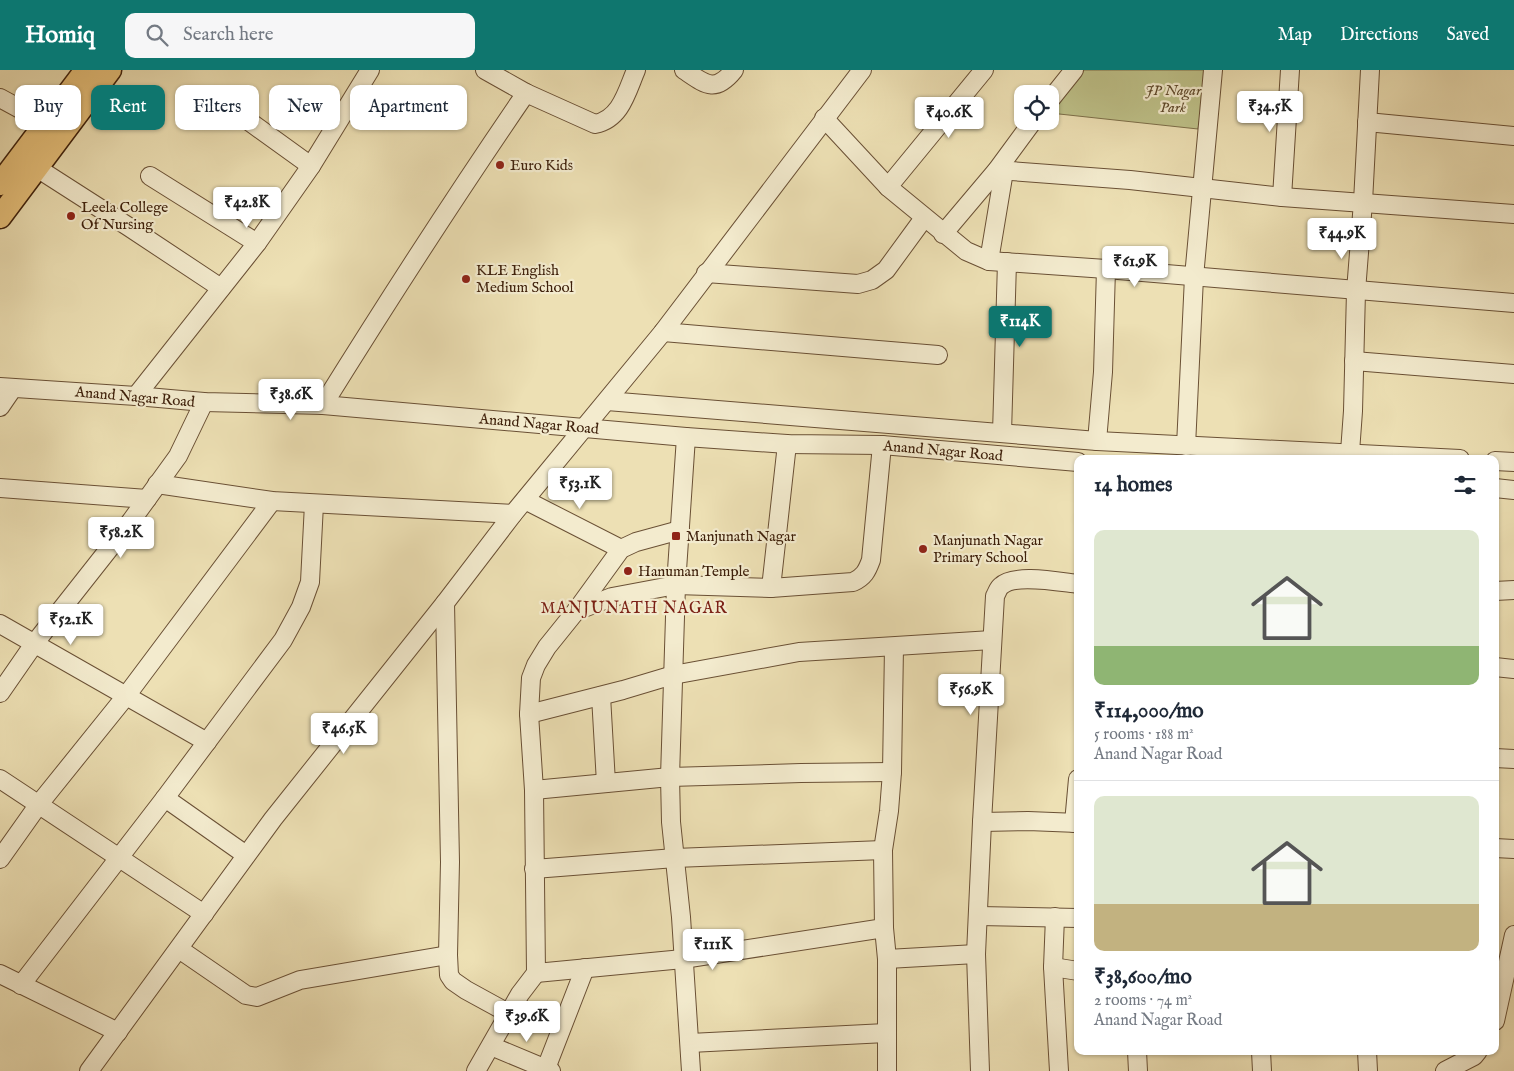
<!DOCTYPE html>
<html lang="en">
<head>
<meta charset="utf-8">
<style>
  :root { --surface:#fff; --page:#f6f6f7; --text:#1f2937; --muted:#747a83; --line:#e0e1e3; --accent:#0f766e }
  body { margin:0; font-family:"IM FELL English",serif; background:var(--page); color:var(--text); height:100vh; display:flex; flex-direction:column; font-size:19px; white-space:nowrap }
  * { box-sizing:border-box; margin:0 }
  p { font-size:16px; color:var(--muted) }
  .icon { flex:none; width:28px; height:28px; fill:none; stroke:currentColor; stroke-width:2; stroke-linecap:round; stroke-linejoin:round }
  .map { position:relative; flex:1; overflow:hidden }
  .drawer { position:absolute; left:1074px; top:385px; width:425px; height:600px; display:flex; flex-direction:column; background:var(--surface); border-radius:10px; box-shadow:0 1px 4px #0004 }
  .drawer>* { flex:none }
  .hud { position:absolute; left:15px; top:15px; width:475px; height:45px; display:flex; gap:10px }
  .buttons { position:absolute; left:1014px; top:15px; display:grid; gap:10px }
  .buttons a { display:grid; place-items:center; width:45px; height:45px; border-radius:10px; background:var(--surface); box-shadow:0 1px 4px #0004; font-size:25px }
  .price { position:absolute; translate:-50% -42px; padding:0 11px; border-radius:5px; background:#fff; color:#222; font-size:16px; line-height:32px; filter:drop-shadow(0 1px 2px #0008) }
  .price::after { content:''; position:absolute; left:50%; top:30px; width:15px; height:11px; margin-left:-8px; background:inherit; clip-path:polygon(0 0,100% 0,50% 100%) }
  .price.current { background:var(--accent); color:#fff }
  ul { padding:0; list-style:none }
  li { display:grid; align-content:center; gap:10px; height:265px; padding:0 20px }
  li+li { border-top:1px solid var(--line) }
  li span { display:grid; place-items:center; height:155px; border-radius:10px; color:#555 }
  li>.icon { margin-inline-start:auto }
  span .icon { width:90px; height:90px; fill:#fffc; stroke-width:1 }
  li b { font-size:21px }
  h2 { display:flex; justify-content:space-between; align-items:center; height:60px; padding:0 20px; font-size:21px }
  .tag { padding:0 18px; border-radius:10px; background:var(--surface); box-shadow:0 1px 4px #0004; font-size:18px; line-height:45px }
  .tag.current { background:var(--accent); color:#fff }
  header { display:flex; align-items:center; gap:30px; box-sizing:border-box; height:70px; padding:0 25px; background:var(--accent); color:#fff }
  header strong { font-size:24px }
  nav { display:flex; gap:28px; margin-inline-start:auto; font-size:18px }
  .search { width:350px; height:45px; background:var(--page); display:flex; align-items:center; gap:12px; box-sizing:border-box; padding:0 18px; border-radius:10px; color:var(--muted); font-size:19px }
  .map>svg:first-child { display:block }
  .green { fill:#bec189; stroke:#7e704a }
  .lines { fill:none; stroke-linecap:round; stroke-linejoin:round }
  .minor-casing { stroke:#6a5035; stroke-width:20 }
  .major-casing { stroke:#3e200b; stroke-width:25 }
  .minor { stroke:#f3ebce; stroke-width:18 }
  .major { stroke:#e6c07a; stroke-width:22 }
  .poi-dot { fill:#8f2418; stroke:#f3ebce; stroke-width:2 }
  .labels { text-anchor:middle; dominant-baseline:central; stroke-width:4.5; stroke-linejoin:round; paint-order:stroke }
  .park-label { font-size:15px; font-style:italic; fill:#5e482a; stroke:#f3ebce }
  .poi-label { font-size:15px; fill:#3e200b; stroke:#f3ebce; text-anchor:start }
  .street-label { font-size:15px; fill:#3e200b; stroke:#f3ebce }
  .neighbourhood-label { font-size:16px; letter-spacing:1px; fill:#7a1f14; stroke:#f3ebce }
</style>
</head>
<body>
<header>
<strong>Homiq</strong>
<div class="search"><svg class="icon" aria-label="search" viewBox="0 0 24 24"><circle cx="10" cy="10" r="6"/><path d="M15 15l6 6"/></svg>Search here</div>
<nav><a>Map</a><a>Directions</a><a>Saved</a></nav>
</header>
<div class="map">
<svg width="1514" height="1001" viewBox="0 0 1514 1001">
  <rect width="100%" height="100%" fill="#ede0b4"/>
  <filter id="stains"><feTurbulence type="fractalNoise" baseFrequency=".004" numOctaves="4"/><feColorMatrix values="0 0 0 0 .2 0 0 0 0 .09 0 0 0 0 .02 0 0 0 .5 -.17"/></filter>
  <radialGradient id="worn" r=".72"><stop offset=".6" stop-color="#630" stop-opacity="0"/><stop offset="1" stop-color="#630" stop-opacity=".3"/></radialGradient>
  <!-- green -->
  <polygon class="green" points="1084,0 1208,0 1198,59 1050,43"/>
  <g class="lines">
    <defs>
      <g id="minor">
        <path d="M485,0L526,23L595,54C621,49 627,21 636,0"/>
        <path d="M684,0C705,14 715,24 734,0"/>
        <polyline points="0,28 57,59"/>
        <polyline points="1050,30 1074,0"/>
        <polyline points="232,39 311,96"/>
        <polyline points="824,48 888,117 966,181 989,191 1106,199 1514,233"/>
        <polyline points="1367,52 1514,66"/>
        <polyline points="37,98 129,157 221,218"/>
        <polyline points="997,100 1130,110 1282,127 1514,144"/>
        <polyline points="150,106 257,173"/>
        <polyline points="888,117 984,0"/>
        <polyline points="1282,127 1290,0"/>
        <polyline points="943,164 997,100 1033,51"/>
        <polyline points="989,191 1004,101"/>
        <polyline points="706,203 858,214 872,210 886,200 924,148"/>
        <polyline points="663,262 938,285"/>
        <polyline points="1354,291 1514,304"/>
        <polyline points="0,317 136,326 204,332 323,335 686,367 787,374 882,375 1078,392"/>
        <polyline points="136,326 257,173 311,96 370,0"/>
        <polyline points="607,331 1097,371 1460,389"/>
        <path d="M323,335C389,229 456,125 526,23"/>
        <polyline points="0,337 13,318"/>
        <polyline points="1002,363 1007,192"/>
        <polyline points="686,367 676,515 670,707 671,752 681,847 691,1001"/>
        <polyline points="1097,371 1103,302 1106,199"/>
        <polyline points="1186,376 1194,207 1213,0"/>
        <polyline points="1350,382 1353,341 1356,221 1363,132 1370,0"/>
        <polyline points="1495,391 1514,392"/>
        <polyline points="157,414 272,431 513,444"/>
        <polyline points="0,418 147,429"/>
        <polyline points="1495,418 1514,420"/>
        <polyline points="525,430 621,479"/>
        <polyline points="771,518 787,374"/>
        <polyline points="1495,521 1514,520"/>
        <polyline points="445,533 450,792 448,885 449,905 453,911 466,920 508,943"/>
        <path d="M576,541L612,527L676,515L771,518L853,512C864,507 867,501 871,490L882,375"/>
        <polyline points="0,554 207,672"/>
        <polyline points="1495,597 1514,599"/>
        <polyline points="0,623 34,574 131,451 178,386 204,332"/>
        <polyline points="601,626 606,713"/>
        <polyline points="529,644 623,620 673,605 799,582 992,570"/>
        <polyline points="1495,688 1514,689"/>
        <polyline points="0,709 204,844"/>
        <polyline points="534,720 670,707 801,703 892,702"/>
        <polyline points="165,728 246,785"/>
        <polyline points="982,752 1028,751 1078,753"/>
        <polyline points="1074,753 1078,709"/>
        <polyline points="1495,778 1514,779"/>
        <polyline points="0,789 39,734 126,626 272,431"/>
        <polyline points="534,799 675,788 883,780"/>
        <polyline points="979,846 1078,848"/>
        <polyline points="1055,847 1053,897 1059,1001"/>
        <polyline points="179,879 246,925 257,927 300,910 448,885"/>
        <polyline points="887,889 976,884"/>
        <polyline points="1053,897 1078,901"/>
        <polyline points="536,903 683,889 884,858"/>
        <polyline points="0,904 118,962"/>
        <polyline points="21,915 165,728 283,570 301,537 310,512 314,434"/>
        <polyline points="1495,951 1514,865"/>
        <polyline points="690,973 886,963"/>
        <polyline points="491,976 551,1001"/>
        <polyline points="1137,981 1138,1001"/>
        <polyline points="1261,981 1262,1001"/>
        <polyline points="1367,981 1368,1001"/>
        <polyline points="89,1001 273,749 445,533 513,444 663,262 862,0"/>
        <polyline points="476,1001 520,924 536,903 534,720 529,644 531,608 536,595 547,577 576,541 621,479 636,472 680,460"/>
        <polyline points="545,1001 585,898"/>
        <polyline points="887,1001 887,889 884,858 883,780 889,741 892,702 894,577"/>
        <path d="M980,1001L976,884L982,752L995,526C997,523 998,518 1001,516C1014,503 1060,512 1078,514"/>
        <polyline points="1445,1001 1474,986 1478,981"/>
      </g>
      <g id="major">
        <polyline points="0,114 86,0"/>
        <polyline points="0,147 110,0"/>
      </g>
    </defs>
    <!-- minor casing -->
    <use href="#minor" class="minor-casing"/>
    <!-- major casing -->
    <use href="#major" class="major-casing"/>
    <!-- minor -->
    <use href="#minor" class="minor"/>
    <!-- major -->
    <use href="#major" class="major"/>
  </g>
  <!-- markers -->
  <g class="poi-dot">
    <circle cx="500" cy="95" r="5"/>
    <circle cx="71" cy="146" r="5"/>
    <circle cx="466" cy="209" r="5"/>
    <rect x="671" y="461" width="10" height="10" rx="2.5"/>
    <circle cx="923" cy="479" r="5"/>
    <circle cx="628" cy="501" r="5"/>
  </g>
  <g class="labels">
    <!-- park labels -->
    <g class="park-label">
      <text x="1173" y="20">JP Nagar<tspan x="1173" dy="17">Park</tspan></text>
    </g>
    <!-- poi labels -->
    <g class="poi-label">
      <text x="510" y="95">Euro Kids</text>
      <text x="81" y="137">Leela College<tspan x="81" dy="17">Of Nursing</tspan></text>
      <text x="476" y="200">KLE English<tspan x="476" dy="17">Medium School</tspan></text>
      <text x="686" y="466">Manjunath Nagar</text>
      <text x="933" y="470">Manjunath Nagar<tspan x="933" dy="17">Primary School</tspan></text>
      <text x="638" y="501">Hanuman Temple</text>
    </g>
    <!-- street labels -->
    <g class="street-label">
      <text transform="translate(135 327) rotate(5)">Anand Nagar Road</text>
      <text transform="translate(539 354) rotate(5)">Anand Nagar Road</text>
      <text transform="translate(943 381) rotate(5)">Anand Nagar Road</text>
    </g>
    <!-- neighbourhood labels -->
    <g class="neighbourhood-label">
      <text x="634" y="539">MANJUNATH NAGAR</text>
    </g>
  </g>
  <rect width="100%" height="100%" filter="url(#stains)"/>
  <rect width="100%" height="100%" fill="url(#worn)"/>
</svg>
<div class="buttons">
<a><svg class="icon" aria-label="locate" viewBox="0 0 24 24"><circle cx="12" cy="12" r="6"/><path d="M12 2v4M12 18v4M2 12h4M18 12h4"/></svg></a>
</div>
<b class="price" style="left:1270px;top:63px">₹34.5K</b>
<b class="price" style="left:949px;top:69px">₹40.6K</b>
<b class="price" style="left:247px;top:159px">₹42.8K</b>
<b class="price" style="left:1342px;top:190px">₹44.9K</b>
<b class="price" style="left:1135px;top:218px">₹61.9K</b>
<b class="price current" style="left:1020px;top:278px">₹114K</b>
<b class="price" style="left:291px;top:351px">₹38.6K</b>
<b class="price" style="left:580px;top:440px">₹53.1K</b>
<b class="price" style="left:121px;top:489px">₹58.2K</b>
<b class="price" style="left:71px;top:576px">₹52.1K</b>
<b class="price" style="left:971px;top:646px">₹56.9K</b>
<b class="price" style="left:344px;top:685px">₹46.5K</b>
<b class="price" style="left:713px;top:901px">₹111K</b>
<b class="price" style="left:527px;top:973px">₹39.6K</b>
<div class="hud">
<a class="tag">Buy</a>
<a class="tag current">Rent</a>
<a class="tag">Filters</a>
<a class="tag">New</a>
<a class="tag">Apartment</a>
</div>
<section class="drawer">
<h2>14 homes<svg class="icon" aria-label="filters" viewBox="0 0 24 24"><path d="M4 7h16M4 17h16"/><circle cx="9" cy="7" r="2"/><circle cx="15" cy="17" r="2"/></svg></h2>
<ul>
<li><span style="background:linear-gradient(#dfe7d0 75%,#8fb573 0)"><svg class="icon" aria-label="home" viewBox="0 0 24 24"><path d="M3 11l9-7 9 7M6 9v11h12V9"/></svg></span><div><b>₹114,000/mo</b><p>5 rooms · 188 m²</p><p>Anand Nagar Road</p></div></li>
<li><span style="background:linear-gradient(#dfe7d0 70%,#c2b280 0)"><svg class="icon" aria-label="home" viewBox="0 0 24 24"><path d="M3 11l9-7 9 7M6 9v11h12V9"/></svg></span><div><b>₹38,600/mo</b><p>2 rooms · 74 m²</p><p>Anand Nagar Road</p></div></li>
</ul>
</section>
</div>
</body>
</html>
